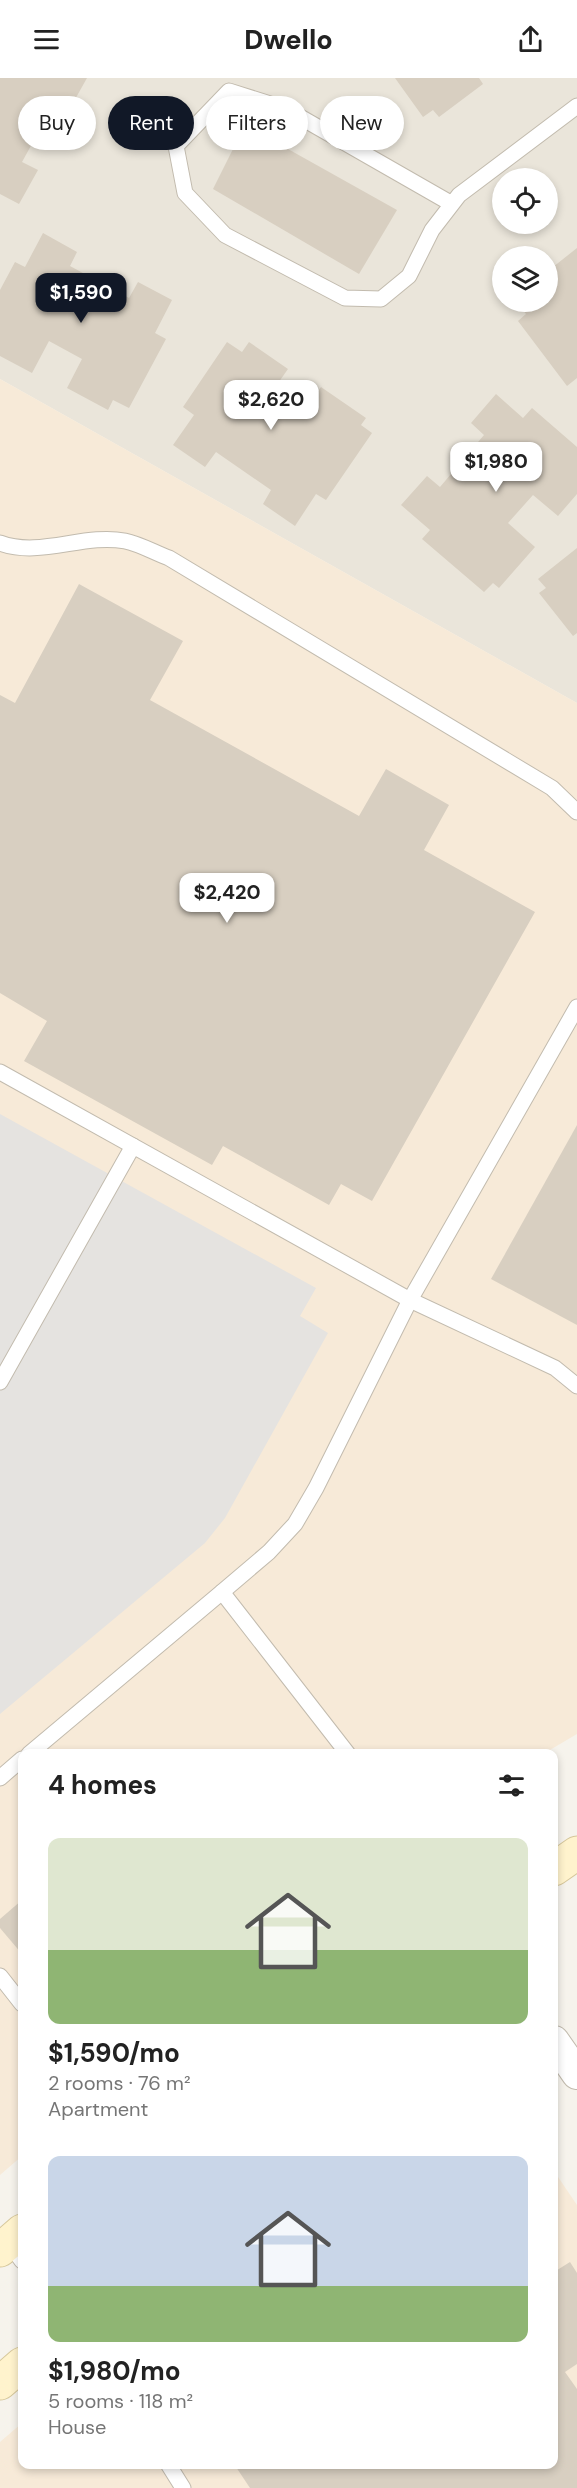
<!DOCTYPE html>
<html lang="en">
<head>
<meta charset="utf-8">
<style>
  :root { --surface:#fff; --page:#f2f2f2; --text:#222; --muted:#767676; --accent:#111827 }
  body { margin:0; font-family:"DM Sans",sans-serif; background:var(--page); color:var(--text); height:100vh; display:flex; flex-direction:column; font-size:22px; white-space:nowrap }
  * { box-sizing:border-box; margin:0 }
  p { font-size:20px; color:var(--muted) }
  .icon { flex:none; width:33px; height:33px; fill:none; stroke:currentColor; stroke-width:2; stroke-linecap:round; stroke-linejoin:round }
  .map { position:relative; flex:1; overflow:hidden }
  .details { position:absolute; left:18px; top:1671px; width:540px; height:720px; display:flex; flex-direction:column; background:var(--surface); border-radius:12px; box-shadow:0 3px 9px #0003 }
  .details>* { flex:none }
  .banner { position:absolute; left:18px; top:18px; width:542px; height:54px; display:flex; gap:12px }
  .fabs { position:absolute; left:492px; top:90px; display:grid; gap:12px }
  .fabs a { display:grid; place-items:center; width:66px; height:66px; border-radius:50%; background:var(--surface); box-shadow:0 3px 9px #0003; font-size:30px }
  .price { position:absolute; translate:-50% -51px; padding:0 14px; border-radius:12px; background:#fff; color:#222; font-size:20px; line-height:39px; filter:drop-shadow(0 2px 3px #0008) }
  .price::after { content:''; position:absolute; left:50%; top:36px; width:18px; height:14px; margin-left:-9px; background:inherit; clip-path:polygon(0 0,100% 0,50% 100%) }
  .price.current { background:var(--accent); color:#fff }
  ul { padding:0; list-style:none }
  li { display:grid; align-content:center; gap:12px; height:318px; padding:0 30px }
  li span { display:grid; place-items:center; height:186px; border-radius:12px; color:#555 }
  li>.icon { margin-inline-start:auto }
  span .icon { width:108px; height:108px; fill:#fffc; stroke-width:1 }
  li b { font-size:26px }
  h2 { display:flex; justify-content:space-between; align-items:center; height:72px; padding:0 30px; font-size:26px }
  .pill { padding:0 21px; border-radius:27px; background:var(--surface); box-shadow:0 3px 9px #0003; font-size:21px; line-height:54px }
  .pill.current { background:var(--accent); color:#fff }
  header { display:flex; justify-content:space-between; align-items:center; height:78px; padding:0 30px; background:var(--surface); font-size:27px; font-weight:800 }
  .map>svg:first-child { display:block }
  .residential { fill:#eae5da; fill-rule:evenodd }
  .commercial { fill:#f7ead8 }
  .parking { fill:#e5e3e0 }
  .building { fill:#d8cfc1 }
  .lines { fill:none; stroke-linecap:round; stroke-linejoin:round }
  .lane-casing { stroke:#c2bbae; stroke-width:17 }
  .street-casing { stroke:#c2bbae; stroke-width:32 }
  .secondary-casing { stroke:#d6c79b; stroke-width:35 }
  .lane { stroke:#fff; stroke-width:15 }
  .street { stroke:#fff; stroke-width:30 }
  .secondary { stroke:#fff3cd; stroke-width:33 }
</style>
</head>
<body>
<header><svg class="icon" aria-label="menu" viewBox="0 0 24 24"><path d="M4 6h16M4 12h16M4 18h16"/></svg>Dwello<svg class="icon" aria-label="share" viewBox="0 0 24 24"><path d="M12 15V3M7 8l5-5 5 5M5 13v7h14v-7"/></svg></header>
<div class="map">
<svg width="577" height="2410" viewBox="0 0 577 2410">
  <rect width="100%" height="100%" fill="#f6f3ec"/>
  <!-- residential -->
  <path class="residential" d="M0,0H577V625L0,301ZM502,100H548V146H502ZM502,178H548V224H502Z"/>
  <!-- commercial -->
  <g class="commercial">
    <polygon points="0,301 577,625 577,1656 543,1676 22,1676 22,2078 0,2097"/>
    <polygon points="554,2093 577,2127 577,2410 0,2410 0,2364 22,2345 22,2386 554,2386"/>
  </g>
  <!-- parking -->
  <polygon class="parking" points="0,1036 316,1210 300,1238 328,1255 225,1440 205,1465 0,1636"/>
  <!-- building -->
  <g class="building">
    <polygon points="0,0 87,0 69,32 55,24 22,84 38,92 19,126 0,116"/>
    <polygon points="395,0 479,0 483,6 439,39 433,32 423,39"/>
    <polygon points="245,47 397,132 359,196 213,111"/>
    <polygon points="43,155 77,174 70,188 129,220 138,204 172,222 155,255 166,261 129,330 113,322 108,332 67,310 82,281 49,263 32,295 0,278 0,212 15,184 25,189"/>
    <polygon points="577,170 577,300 567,308 518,243 526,236 517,224 548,224 548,193"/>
    <polygon points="227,264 242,274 249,264 288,291 269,318 300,339 321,309 366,340 361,347 372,355 326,422 316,416 295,448 263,426 271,412 216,374 205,389 173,367 194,337 183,329"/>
    <polygon points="496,316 523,340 532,330 577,369 577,416 558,438 533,417 508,445 535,469 499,510 493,505 484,514 422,461 430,452 401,427 427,398 440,409 484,357 471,345"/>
    <polygon points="577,470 577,555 573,558 539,515 546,510 538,501"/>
    <polygon points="79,506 183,563 150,622 359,738 386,691 449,727 424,772 535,834 372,1123 341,1106 329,1127 223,1068 212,1087 24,983 47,943 0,915 0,617 15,625"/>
    <polygon points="577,1047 577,1247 491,1201"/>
    <polygon points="22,1822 22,1876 0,1850 0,1841"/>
    <polygon points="570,2184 577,2195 577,2286 565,2294 577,2311 577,2410 250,2410 234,2386 554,2386 554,2194"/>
  </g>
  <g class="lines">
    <defs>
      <g id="lane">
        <polyline points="452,126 286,31 229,13 176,68 185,115 225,157 345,220 381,221 409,198 432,152 459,117 577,28"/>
        <path d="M0,465C40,480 84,455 125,463C140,466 155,475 169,480L552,710L577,734"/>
        <polyline points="0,994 410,1222 555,1290 577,1308"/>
        <polyline points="0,1304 133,1068"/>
        <polyline points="222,1514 269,1474 295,1446 316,1410 410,1222 577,929"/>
        <polyline points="29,1676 222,1514 348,1676"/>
        <polyline points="0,1700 22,1681"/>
        <polyline points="0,1898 22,1926"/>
        <polyline points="9,2165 22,2183"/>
        <polyline points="168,2386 183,2410"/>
      </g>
      <polyline id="street" points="554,1963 577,1996"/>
      <g id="secondary">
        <polyline points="554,1791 577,1775"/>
        <polyline points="0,2172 22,2153"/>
        <polyline points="0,2305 22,2286"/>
      </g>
    </defs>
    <!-- lane casing -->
    <use href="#lane" class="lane-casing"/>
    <!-- street casing -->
    <use href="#street" class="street-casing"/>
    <!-- secondary casing -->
    <use href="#secondary" class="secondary-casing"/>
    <!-- lane -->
    <use href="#lane" class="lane"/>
    <!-- street -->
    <use href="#street" class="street"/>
    <!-- secondary -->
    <use href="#secondary" class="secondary"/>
  </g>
</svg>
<div class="fabs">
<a><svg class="icon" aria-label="locate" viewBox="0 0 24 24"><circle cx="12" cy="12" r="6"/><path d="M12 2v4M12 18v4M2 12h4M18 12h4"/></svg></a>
<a><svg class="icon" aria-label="layers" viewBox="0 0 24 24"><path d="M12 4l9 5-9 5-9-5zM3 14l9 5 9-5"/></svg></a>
</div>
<b class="price current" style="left:81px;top:246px">$1,590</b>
<b class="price" style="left:271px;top:353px">$2,620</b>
<b class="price" style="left:496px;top:415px">$1,980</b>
<b class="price" style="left:227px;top:846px">$2,420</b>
<div class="banner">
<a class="pill">Buy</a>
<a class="pill current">Rent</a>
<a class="pill">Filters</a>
<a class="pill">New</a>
</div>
<section class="details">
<h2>4 homes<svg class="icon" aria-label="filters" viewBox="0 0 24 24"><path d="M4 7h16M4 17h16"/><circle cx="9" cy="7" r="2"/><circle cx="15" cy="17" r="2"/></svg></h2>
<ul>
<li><span style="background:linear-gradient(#dfe7d0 60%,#8fb573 0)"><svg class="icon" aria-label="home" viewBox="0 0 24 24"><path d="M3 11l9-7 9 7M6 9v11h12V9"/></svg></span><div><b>$1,590/mo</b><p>2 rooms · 76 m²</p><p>Apartment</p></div></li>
<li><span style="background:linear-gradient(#c9d6e8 70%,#8fb573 0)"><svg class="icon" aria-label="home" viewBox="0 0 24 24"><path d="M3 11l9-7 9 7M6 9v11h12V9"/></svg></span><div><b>$1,980/mo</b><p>5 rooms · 118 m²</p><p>House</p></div></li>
</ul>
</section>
</div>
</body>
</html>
